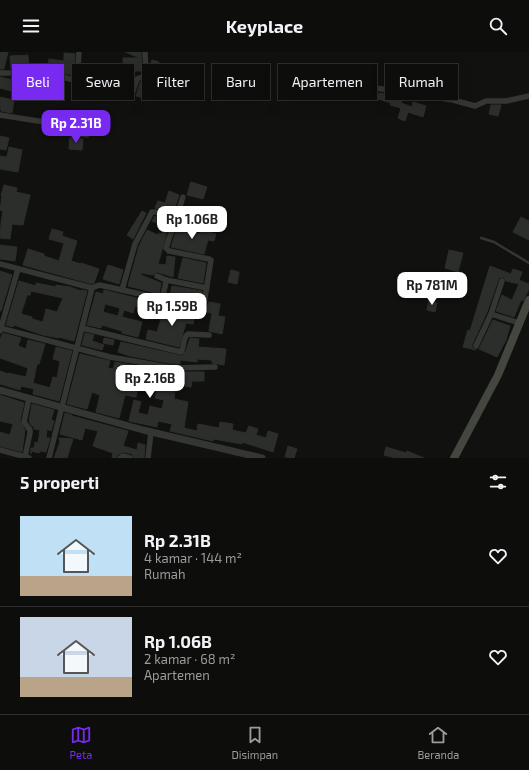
<!DOCTYPE html>
<html lang="id">
<head>
<meta charset="utf-8">
<style>
  :root { --surface:#0d0e0c; --page:#1b1c1a; --text:#f1f3f6; --muted:#9a9c9d; --line:#2d2e2d; --accent:#782af0 }
  body { margin:0; font-family:"Exo 2",sans-serif; background:var(--page); color:var(--text); height:100vh; display:flex; flex-direction:column; font-size:15px; white-space:nowrap }
  * { box-sizing:border-box; margin:0 }
  p { font-size:13px; color:var(--muted) }
  .icon { flex:none; width:22px; height:22px; fill:none; stroke:currentColor; stroke-width:2; stroke-linecap:round; stroke-linejoin:round }
  .map { position:relative; height:406px; overflow:hidden }
  .sheet { display:flex; flex-direction:column; background:var(--surface); flex:1 }
  .sheet>* { flex:none }
  .guide { position:absolute; left:12px; top:12px; width:505px; height:36px; display:flex; gap:8px }
  .price { position:absolute; translate:-50% -34px; padding:0 9px; border-radius:8px; background:#fff; color:#222; font-size:13px; line-height:26px; filter:drop-shadow(0 1px 2px #0008) }
  .price::after { content:''; position:absolute; left:50%; top:24px; width:12px; height:9px; margin-left:-6px; background:inherit; clip-path:polygon(0 0,100% 0,50% 100%) }
  .price.selected { background:var(--accent); color:#fff }
  ul { padding:0; list-style:none }
  li { display:flex; align-items:center; gap:12px; height:100px; padding:0 20px }
  li+li { border-top:1px solid var(--line) }
  li span { display:grid; place-items:center; flex:none; width:112px; height:80px; border-radius:0px; color:#555 }
  li>.icon { margin-inline-start:auto }
  span .icon { width:48px; height:48px; fill:#fffc; stroke-width:1 }
  li b { font-size:17px }
  h2 { display:flex; justify-content:space-between; align-items:center; height:48px; padding:0 20px; font-size:17px }
  .tag { padding:0 14px; border-radius:0px; background:var(--surface); box-shadow:0 4px 16px #0002,0 0 0 1px var(--line); font-size:14px; line-height:36px }
  .tag.selected { background:var(--accent); color:#fff }
  header { display:flex; justify-content:space-between; align-items:center; height:52px; padding:0 20px; background:var(--surface); font-size:18px; font-weight:700 }
  .tab-bar { display:flex; justify-content:space-around; align-items:center; height:56px; border-top:1px solid var(--line); background:var(--surface); font-size:11px; color:var(--muted) }
  .tab-bar a { display:grid; justify-items:center; gap:2px }
  .tab-bar .selected { color:var(--accent) }
  .map>svg:first-child { display:block }
  .building { fill:#2c2e2b; stroke:#2b2e2a; fill-rule:evenodd }
  .lines { fill:none; stroke-linecap:round; stroke-linejoin:round }
  .service { stroke:#343731; stroke-width:2.5 }
  .minor { stroke:#343731; stroke-width:5.5 }
  .tertiary { stroke:#343731; stroke-width:7 }
  .secondary { stroke:#43473f; stroke-width:8 }
</style>
</head>
<body>
<header><svg class="icon" aria-label="menu" viewBox="0 0 24 24"><path d="M4 6h16M4 12h16M4 18h16"/></svg>Keyplace<svg class="icon" aria-label="search" viewBox="0 0 24 24"><circle cx="10" cy="10" r="6"/><path d="M15 15l6 6"/></svg></header>
<div class="map">
<svg width="529" height="406" viewBox="0 0 529 406">
  <rect width="100%" height="100%" fill="#111210"/>
  <!-- building -->
  <g class="building">
    <polygon points="0,0 8,0 4,17 0,17"/>
    <polygon points="125,0 141,0 142,19 135,19 129,37 82,25 82,14 104,17 104,19 123,22 123,6 140,6"/>
    <polygon points="64,1 75,2 73,23 47,19 49,7 64,9"/>
    <polygon points="28,3 29,16 11,17 10,4"/>
    <polygon points="152,8 159,10 155,23 150,22 150,14"/>
    <polygon points="0,25 18,29 15,40 0,36"/>
    <polygon points="388,26 402,29 442,33 441,42 386,33"/>
    <polygon points="146,28 159,30 154,44 146,40 145,46 136,44 140,30 144,29 144,34"/>
    <polygon points="379,41 403,45 401,51 412,55 413,50 426,54 423,65 408,60 405,69 398,66 401,56 390,53 391,51 378,47"/>
    <polygon points="0,45 14,48 12,61 1,59"/>
    <polygon points="491,53 501,53 498,64 489,62"/>
    <polygon points="0,84 9,86 6,98 0,97"/>
    <polygon points="70,85 83,87 82,98 69,97"/>
    <polygon points="9,95 22,98 18,120 0,117 0,104 7,105"/>
    <polygon points="191,130 207,135 203,147 187,143"/>
    <polygon points="4,133 17,136 16,140 30,143 23,173 12,172 10,187 0,186 1,172 3,159 0,158 2,144 1,144"/>
    <polygon points="169,139 179,143 173,161 155,156 158,149 165,151"/>
    <polygon points="142,159 146,161 133,187 127,183"/>
    <polygon points="155,164 170,170 158,212 166,213 167,204 175,205 173,225 157,220 153,223 141,221 141,223 161,231 159,242 128,234 139,194 147,178 158,183 159,181 162,182 165,175 152,169"/>
    <polygon points="521,165 529,169 529,188 513,180"/>
    <polygon points="178,172 186,174 185,178 200,182 201,178 216,182 214,189 208,188 204,202 171,195"/>
    <polygon points="52,177 63,180 62,184 77,189 71,209 81,212 81,211 99,217 94,231 92,232 23,213 28,197 44,202 44,204 59,209 64,191 49,187"/>
    <polygon points="0,193 17,195 15,209 0,207"/>
    <polygon points="449,198 463,201 458,220 445,216"/>
    <polygon points="183,206 206,211 203,231 178,226"/>
    <polygon points="108,213 123,218 119,232 103,227"/>
    <polygon points="490,214 511,222 513,217 522,220 519,228 529,232 529,237 523,249 521,248 514,265 496,259 502,243 512,248 519,232 506,229 503,225 499,226 487,260 472,293 472,296 476,298 463,295 468,278 470,279"/>
    <polygon points="231,218 239,220 237,232 228,230"/>
    <polygon points="0,219 12,223 1,259 0,259"/>
    <path d="M19,229L36,234V231L56,235V233L70,235L81,239V238L87,239L74,289L59,285V286L43,283L14,273L13,275L6,273ZM31,239L63,246L57,260L46,257L43,270L32,267V265L21,262L27,243H30Z"/>
    <polygon points="172,234 202,239 200,251 170,244"/>
    <path d="M104,238L152,250L162,251L157,265L148,262L149,258L135,254L133,261L124,258L122,265L142,270L138,285L122,281V279L102,273L101,276L87,273L96,240L103,242ZM105,252L120,256L118,264L103,260Z"/>
    <polygon points="429,248 437,251 435,260 427,258"/>
    <polygon points="209,250 220,252 218,264 225,265 222,282 209,279 212,261 204,260"/>
    <polygon points="169,253 182,256 181,257 196,260 193,272 186,271 179,295 146,287 148,278 157,280 161,267 166,268"/>
    <polygon points="493,268 510,274 506,288 497,305 479,297"/>
    <polygon points="3,281 21,286 18,294 26,297 28,288 45,292 39,312 37,312 33,331 50,336 53,325 57,326 60,309 53,307 56,295 72,299 59,349 33,342 34,337 21,334 20,338 0,332 0,319 8,322 8,321 26,325 28,316 0,306 0,287"/>
    <polygon points="85,281 94,283 92,289 104,293 102,298 82,293"/>
    <polygon points="104,286 114,288 113,293 103,291"/>
    <polygon points="190,286 199,287 198,295 226,297 224,313 212,311 212,308 197,307 197,310 180,308 180,312 173,312 130,304 118,300 121,290 182,304 186,299"/>
    <polygon points="80,302 110,309 108,316 113,317 115,310 172,320 204,320 204,329 192,329 191,335 175,333 174,347 188,350 184,376 197,379 198,372 219,376 220,370 233,372 232,378 246,381 249,374 258,377 256,383 266,386 268,379 278,382 273,400 242,390 242,392 214,387 213,389 170,379 172,372 158,369 157,375 129,369 134,348 141,350 138,361 148,363 150,354 162,357 164,348 155,346 158,333 139,330 136,345 125,343 119,366 96,360 100,343 92,340 87,357 67,352"/>
    <polygon points="0,343 24,351 20,369 25,378 22,400 0,394 0,380 10,383 13,372 0,369"/>
    <polygon points="32,352 54,358 51,368 54,369 52,376 51,379 47,377 46,386 50,386 46,400 40,399 39,401 31,399 31,402 31,396 34,396 35,390 38,391 40,378 34,377 34,374 32,374 29,369"/>
    <polygon points="65,361 72,363 72,364 128,379 123,394 137,398 138,391 145,393 144,406 134,406 132,402 123,400 117,403 116,406 112,406 113,401 93,394 98,379 85,376 82,388 60,382"/>
    <polygon points="59,386 73,387 67,406 54,406 60,390"/>
    <polygon points="288,394 297,397 294,406 285,405"/>
    <polygon points="386,395 406,401 407,399 424,406 395,406 384,403"/>
  </g>
  <g class="lines">
    <!-- service -->
    <polyline class="service" points="481,186 494,190 529,211"/>
    <!-- minor -->
    <g class="minor">
      <polyline points="0,21 26,21 62,25 132,42 137,27 144,24 146,22 145,0"/>
      <polyline points="324,28 453,48 475,54 486,49 506,49 529,44"/>
      <polyline points="77,29 79,0"/>
      <polyline points="0,63 57,72 67,80 87,83"/>
      <polyline points="0,212 92,236 99,233 109,235 202,256 204,252 211,208 209,207 169,199 166,196 183,145"/>
      <polyline points="157,224 166,228 165,235 162,246"/>
      <polyline points="166,228 207,236"/>
      <polyline points="122,238 135,192 152,160 155,160 176,167"/>
      <polyline points="491,262 502,229"/>
      <polyline points="0,276 110,305 139,310 173,316 215,315"/>
      <path d="M82,276L181,300C185,294 182,286 188,282L209,283"/>
      <polyline points="0,279 18,217"/>
      <polyline points="476,294 491,262 519,271"/>
      <polyline points="0,398 29,406"/>
      <polyline points="25,405 30,381 30,378 24,370 29,346"/>
      <polyline points="49,406 92,236"/>
      <polyline points="120,406 123,404 130,406"/>
      <polyline points="148,406 151,380"/>
    </g>
    <!-- tertiary -->
    <polyline class="tertiary" points="0,338 143,378 262,406"/>
    <!-- secondary -->
    <polyline class="secondary" points="454,406 498,323 529,248"/>
  </g>
</svg>
<b class="price selected" style="left:76px;top:92px">Rp 2.31B</b>
<b class="price" style="left:192px;top:188px">Rp 1.06B</b>
<b class="price" style="left:432px;top:254px">Rp 781M</b>
<b class="price" style="left:172px;top:275px">Rp 1.59B</b>
<b class="price" style="left:150px;top:347px">Rp 2.16B</b>
<div class="guide">
<a class="tag selected">Beli</a>
<a class="tag">Sewa</a>
<a class="tag">Filter</a>
<a class="tag">Baru</a>
<a class="tag">Apartemen</a>
<a class="tag">Rumah</a>
</div>
</div>
<section class="sheet">
<h2>5 properti<svg class="icon" aria-label="filters" viewBox="0 0 24 24"><path d="M4 7h16M4 17h16"/><circle cx="9" cy="7" r="2"/><circle cx="15" cy="17" r="2"/></svg></h2>
<ul>
<li><span style="background:linear-gradient(#bfe0f5 75%,#b9a48a 0)"><svg class="icon" aria-label="home" viewBox="0 0 24 24"><path d="M3 11l9-7 9 7M6 9v11h12V9"/></svg></span><div><b>Rp 2.31B</b><p>4 kamar · 144 m²</p><p>Rumah</p></div><svg class="icon" aria-label="heart" viewBox="0 0 24 24"><path d="M12 20l-8-8c-3-5 5-10 8-4 3-6 11-1 8 4z"/></svg></li>
<li><span style="background:linear-gradient(#c9d6e8 75%,#b9a48a 0)"><svg class="icon" aria-label="home" viewBox="0 0 24 24"><path d="M3 11l9-7 9 7M6 9v11h12V9"/></svg></span><div><b>Rp 1.06B</b><p>2 kamar · 68 m²</p><p>Apartemen</p></div><svg class="icon" aria-label="heart" viewBox="0 0 24 24"><path d="M12 20l-8-8c-3-5 5-10 8-4 3-6 11-1 8 4z"/></svg></li>
</ul>
</section>
<nav class="tab-bar">
<a class="selected"><svg class="icon" aria-label="map" viewBox="0 0 24 24"><path d="M3 6l6-2 6 2 6-2v14l-6 2-6-2-6 2zM9 4v14M15 6v14"/></svg>Peta</a>
<a><svg class="icon" aria-label="saved" viewBox="0 0 24 24"><path d="M7 4h10v16l-5-4-5 4z"/></svg>Disimpan</a>
<a><svg class="icon" aria-label="home" viewBox="0 0 24 24"><path d="M3 11l9-7 9 7M6 9v11h12V9"/></svg>Beranda</a>
</nav>
</body>
</html>
